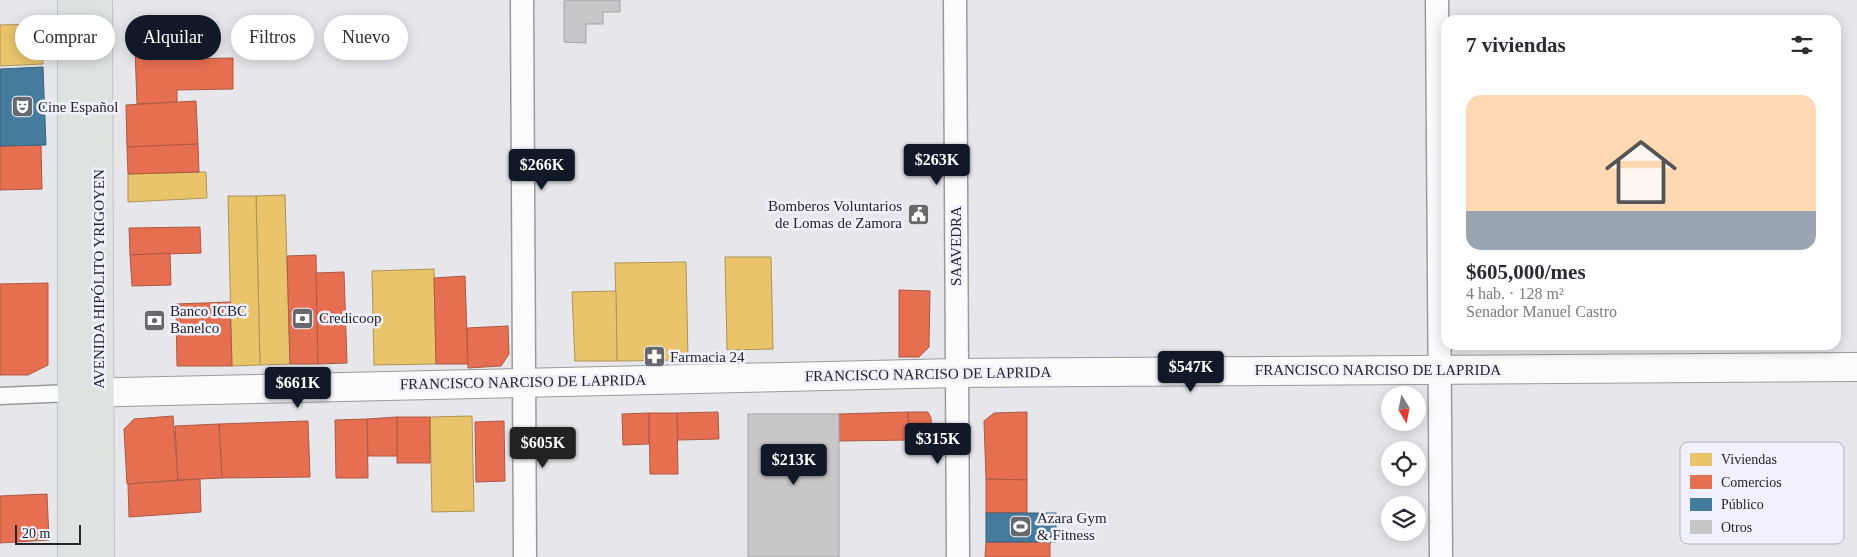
<!DOCTYPE html>
<html lang="es">
<head>
<meta charset="utf-8">
<style>
  :root { --surface:#fff; --page:#f7f7f7; --text:#2b2b33; --muted:#7c7c81; --accent:#111827 }
  body { margin:0; font-family:Georgia,serif; background:var(--page); color:var(--text); height:100vh; display:flex; flex-direction:column; font-size:19px; white-space:nowrap }
  * { box-sizing:border-box; margin:0 }
  p { font-size:16px; color:var(--muted) }
  .icon { flex:none; width:28px; height:28px; fill:none; stroke:currentColor; stroke-width:2; stroke-linecap:round; stroke-linejoin:round }
  .map { position:relative; flex:1; overflow:hidden }
  .side { position:absolute; left:1441px; top:15px; width:400px; height:335px; display:flex; flex-direction:column; background:var(--surface); border-radius:15px; box-shadow:0 2px 12px #0003 }
  .side>* { flex:none }
  .guide { position:absolute; left:15px; top:15px; width:475px; height:45px; display:flex; gap:10px }
  .needle { width:32px; rotate:170deg }
  .controls { position:absolute; left:1381px; top:386px; display:grid; gap:10px }
  .controls a { display:grid; place-items:center; width:45px; height:45px; border-radius:50%; background:var(--surface); box-shadow:0 2px 12px #0003; font-size:25px }
  .scale { position:absolute; left:15px; bottom:12px; width:66px; box-sizing:border-box; padding-left:5px; border:2px solid #242529; border-top:0; font-size:14px; line-height:18px; white-space:nowrap; color:#242529; -webkit-text-stroke:4px #f0f1fc; paint-order:stroke }
  .price { position:absolute; translate:-50% -42px; padding:0 11px; border-radius:5px; background:var(--accent); color:#fff; font-size:16px; line-height:32px; filter:drop-shadow(0 1px 2px #0008) }
  .price::after { content:''; position:absolute; left:50%; top:30px; width:15px; height:11px; margin-left:-8px; background:inherit; clip-path:polygon(0 0,100% 0,50% 100%) }
  .price.current { background:#222; color:#fff }
  ul { padding:0; list-style:none }
  li { display:grid; align-content:center; gap:10px; height:265px; padding:0 25px }
  li span { display:grid; place-items:center; height:155px; border-radius:15px; color:#555 }
  li>.icon { margin-inline-start:auto }
  span .icon { width:90px; height:90px; fill:#fffc; stroke-width:1 }
  li b { font-size:21px }
  h2 { display:flex; justify-content:space-between; align-items:center; height:60px; padding:0 25px; font-size:21px }
  .tag { padding:0 18px; border-radius:22px; background:var(--surface); box-shadow:0 2px 12px #0003; font-size:18px; line-height:45px }
  .tag.current { background:var(--accent); color:#fff }
  .map>svg:first-child { display:block }
  .homes { fill:#e9c46a; stroke:#ae9456 }
  .shops { fill:#e76f51; stroke:#ac5945 }
  .public { fill:#457b9d; stroke:#3b617a }
  .building { fill:#c8c6c7; stroke:#a4a3a4 }
  .lines { fill:none; stroke-linecap:round; stroke-linejoin:round }
  .pedestrian-casing { stroke:#9b9b9f; stroke-width:19 }
  .minor-casing { stroke:#9b9b9f; stroke-width:25 }
  .tertiary-casing { stroke:#9b9b9f; stroke-width:30 }
  .primary-casing { stroke:#c2c2c5; stroke-width:30 }
  .pedestrian { stroke:#fbfbfc; stroke-width:16 }
  .minor { stroke:#fbfbfc; stroke-width:22 }
  .tertiary { stroke:#fbfbfc; stroke-width:28 }
  .primary { stroke:#dfe3df; stroke-width:28 }
  .labels { text-anchor:middle; dominant-baseline:central; stroke-width:5; stroke-linejoin:round; paint-order:stroke }
  .poi-label { font-size:15px; fill:#242529; stroke:#f0f1fc; text-anchor:start }
  .street-label { font-size:15px; fill:#242529; stroke:#f0f1fc }
  .key { fill:#f0f1fc; stroke:#b3b4bd; stroke-width:1 }
  .key-label { font-size:14px; fill:#242529 }
</style>
</head>
<body>
<div class="map">
<svg width="1857" height="557" viewBox="0 0 1857 557">
  <rect width="100%" height="100%" fill="#e6e6eb"/>
  <!-- homes -->
  <g class="homes">
    <polygon points="41,24 43,64 0,66 0,25"/>
    <polygon points="206,172 207,198 128,202 128,174"/>
    <polygon points="285,195 290,364 260,365 256,196"/>
    <polygon points="228,196 256,196 260,365 232,366"/>
    <polygon points="725,257 771,257 773,349 727,350"/>
    <polygon points="686,262 688,360 617,361 615,263"/>
    <polygon points="434,269 436,364 374,365 372,271"/>
    <polygon points="616,291 617,361 575,361 572,292"/>
    <polygon points="472,416 474,511 432,512 430,417"/>
  </g>
  <!-- shops -->
  <g class="shops">
    <polygon points="177,48 177,59 233,58 233,89 177,90 177,102 137,104 135,49"/>
    <polygon points="196,101 198,144 127,147 126,105"/>
    <polygon points="198,144 199,172 128,174 127,147"/>
    <polygon points="41,145 42,189 0,190 0,146"/>
    <polygon points="200,227 201,253 130,255 129,228"/>
    <polygon points="170,253 171,285 132,286 130,255"/>
    <polygon points="316,255 318,364 290,364 287,256"/>
    <polygon points="344,272 347,363 318,364 316,273"/>
    <polygon points="465,276 468,364 436,364 434,278"/>
    <polygon points="48,283 48,365 28,375 0,375 0,284"/>
    <polygon points="899,290 930,291 929,347 919,357 899,357"/>
    <polygon points="230,302 232,366 177,366 176,304"/>
    <polygon points="508,326 509,354 501,366 468,368 467,328"/>
    <polygon points="718,412 719,439 678,440 677,413"/>
    <polygon points="908,412 910,440 838,441 839,414"/>
    <polygon points="908,412 928,412 931,418 933,452 910,453"/>
    <polygon points="1027,412 1027,480 986,479 984,421 994,413"/>
    <polygon points="649,413 649,444 623,445 622,414"/>
    <polygon points="649,413 677,413 678,474 650,474"/>
    <polygon points="173,416 178,480 127,484 124,429 134,419"/>
    <rect x="397" y="417" width="33" height="46"/>
    <polygon points="397,417 397,456 368,456 367,419"/>
    <polygon points="367,419 368,478 336,478 335,420"/>
    <polygon points="308,421 310,477 222,478 219,424"/>
    <polygon points="504,421 505,481 476,482 475,422"/>
    <polygon points="219,424 222,478 178,480 175,426"/>
    <polygon points="200,479 201,512 129,517 128,484"/>
    <polygon points="986,479 1027,480 1027,513 986,513"/>
    <polygon points="47,494 49,540 0,543 0,496"/>
    <polygon points="986,542 1050,542 1050,557 985,557"/>
  </g>
  <!-- public -->
  <g class="public">
    <polygon points="43,67 46,145 0,146 0,69"/>
    <rect x="986" y="513" width="70" height="29"/>
  </g>
  <!-- building -->
  <g class="building">
    <polygon points="566,0 620,0 620,12 603,12 603,24 586,24 586,43 564,42 564,1"/>
    <rect x="748" y="414" width="91" height="143"/>
  </g>
  <g class="lines">
    <defs>
      <polyline id="pedestrian" points="0,396 71,393"/>
      <g id="minor">
        <polyline points="522,0 525,557"/>
        <polyline points="955,0 958,557"/>
        <polyline points="1437,0 1441,557"/>
      </g>
      <polyline id="tertiary" points="75,393 957,373 1857,367"/>
      <g id="primary">
        <polyline points="72,0 72,557"/>
        <polyline points="98,0 100,557"/>
      </g>
    </defs>
    <!-- pedestrian casing -->
    <use href="#pedestrian" class="pedestrian-casing"/>
    <!-- minor casing -->
    <use href="#minor" class="minor-casing"/>
    <!-- tertiary casing -->
    <use href="#tertiary" class="tertiary-casing"/>
    <!-- primary casing -->
    <use href="#primary" class="primary-casing"/>
    <!-- pedestrian -->
    <use href="#pedestrian" class="pedestrian"/>
    <!-- minor -->
    <use href="#minor" class="minor"/>
    <!-- tertiary -->
    <use href="#tertiary" class="tertiary"/>
    <!-- primary -->
    <use href="#primary" class="primary"/>
  </g>
  <!-- icons -->
  <defs>
    <symbol id="theatre-square" viewBox="-11 -11 22 22"><rect x="-9" y="-9" width="18" height="18" rx="4" fill="#68696d" stroke="#f0f1fc"/><path d="M-5-5.5Q0-4 5-5.5V0Q5 5 0 6Q-5 5-5 0ZM-3.3-2.5H-1v1.5H-3.3ZM1-2.5H3.3v1.5H1ZM-2.8 1Q0 5.5 2.8 1Z" fill="#fff"/></symbol>
    <symbol id="civic-square" viewBox="-11 -11 22 22"><rect x="-9" y="-9" width="18" height="18" rx="4" fill="#68696d" stroke="#f0f1fc"/><path d="M-.6-6.5H3V-4.5H.6V-3L4-1V1h2V6H-6V1h2V-1L-.6-3ZM-1.2 2.5V6h2.4V2.5Z" fill="#fff"/></symbol>
    <symbol id="bank-square" viewBox="-11 -11 22 22"><rect x="-9" y="-9" width="18" height="18" rx="4" fill="#68696d" stroke="#f0f1fc"/><path d="M-6-4H6V4H-6ZM0-2.3a2.3 2.3 0 1 0 0 4.6a2.3 2.3 0 1 0 0-4.6Z" fill="#fff"/></symbol>
    <symbol id="pharmacy-square" viewBox="-11 -11 22 22"><rect x="-9" y="-9" width="18" height="18" rx="4" fill="#68696d" stroke="#f0f1fc"/><path d="M-2-6h4v4h4v4h-4v4h-4v-4h-4v-4h4Z" fill="#fff"/></symbol>
    <symbol id="stadium-square" viewBox="-11 -11 22 22"><rect x="-9" y="-9" width="18" height="18" rx="4" fill="#68696d" stroke="#f0f1fc"/><path d="M0-5a6.5 5 0 1 0 0 10a6.5 5 0 1 0 0-10ZM-3.5-1.8h7v3.6h-7Z" fill="#fff"/></symbol>
  </defs>
  <g fill-rule="evenodd">
    <use href="#theatre-square" x="10" y="94" width="25" height="25"/>
    <use href="#civic-square" x="906" y="202" width="25" height="25"/>
    <use href="#bank-square" x="290" y="306" width="25" height="25"/>
    <use href="#bank-square" x="142" y="308" width="25" height="25"/>
    <use href="#pharmacy-square" x="642" y="344" width="25" height="25"/>
    <use href="#stadium-square" x="1008" y="514" width="25" height="25"/>
  </g>
  <g class="labels">
    <!-- poi labels -->
    <g class="poi-label">
      <text x="38" y="107">Cine Español</text>
      <text x="902" y="206" text-anchor="end">Bomberos Voluntarios<tspan x="902" dy="17">de Lomas de Zamora</tspan></text>
      <text x="170" y="311">Banco ICBC<tspan x="170" dy="17">Banelco</tspan></text>
      <text x="319" y="318">Credicoop</text>
      <text x="670" y="357">Farmacia 24</text>
      <text x="1037" y="518">Azara Gym<tspan x="1037" dy="17">&amp; Fitness</tspan></text>
    </g>
    <!-- street labels -->
    <g class="street-label">
      <text transform="translate(956 246) rotate(-90)">SAAVEDRA</text>
      <text transform="translate(99 279) rotate(-90)">AVENIDA HIPÓLITO YRIGOYEN</text>
      <text x="1378" y="370">FRANCISCO NARCISO DE LAPRIDA</text>
      <text transform="translate(928 374) rotate(-1)">FRANCISCO NARCISO DE LAPRIDA</text>
      <text transform="translate(523 382) rotate(-1)">FRANCISCO NARCISO DE LAPRIDA</text>
    </g>
  </g>
  <!-- legend -->
  <rect x="1680" y="442" width="164" height="102" rx="8" class="key"/>
  <rect x="1690" y="453" width="22" height="13" fill="#e9c46a"/>
  <rect x="1690" y="475" width="22" height="14" fill="#e76f51"/>
  <rect x="1690" y="498" width="22" height="13" fill="#457b9d"/>
  <rect x="1690" y="520" width="22" height="14" fill="#c8c6c7"/>
  <g class="key-label">
    <text x="1721" y="464">Viviendas</text>
    <text x="1721" y="487">Comercios</text>
    <text x="1721" y="509">Público</text>
    <text x="1721" y="532">Otros</text>
  </g>
</svg>
<div class="controls">
<a><svg class="needle" viewBox="-14 -14 28 28"><path d="M0-13l5 13h-10z" fill="#e53935"/><path d="M0 13l5-13h-10z" fill="#7c7c81"/></svg></a>
<a><svg class="icon" aria-label="locate" viewBox="0 0 24 24"><circle cx="12" cy="12" r="6"/><path d="M12 2v4M12 18v4M2 12h4M18 12h4"/></svg></a>
<a><svg class="icon" aria-label="layers" viewBox="0 0 24 24"><path d="M12 4l9 5-9 5-9-5zM3 14l9 5 9-5"/></svg></a>
</div>
<div class="scale">20 m</div>
<b class="price" style="left:937px;top:186px">$263K</b>
<b class="price" style="left:542px;top:191px">$266K</b>
<b class="price" style="left:1191px;top:393px">$547K</b>
<b class="price" style="left:298px;top:409px">$661K</b>
<b class="price" style="left:938px;top:465px">$315K</b>
<b class="price current" style="left:543px;top:469px">$605K</b>
<b class="price" style="left:794px;top:486px">$213K</b>
<div class="guide">
<a class="tag">Comprar</a>
<a class="tag current">Alquilar</a>
<a class="tag">Filtros</a>
<a class="tag">Nuevo</a>
</div>
<section class="side">
<h2>7 viviendas<svg class="icon" aria-label="filters" viewBox="0 0 24 24"><path d="M4 7h16M4 17h16"/><circle cx="9" cy="7" r="2"/><circle cx="15" cy="17" r="2"/></svg></h2>
<ul>
<li><span style="background:linear-gradient(#ffd9b3 75%,#9aa5b1 0)"><svg class="icon" aria-label="home" viewBox="0 0 24 24"><path d="M3 11l9-7 9 7M6 9v11h12V9"/></svg></span><div><b>$605,000/mes</b><p>4 hab. · 128 m²</p><p>Senador Manuel Castro</p></div></li>
</ul>
</section>
</div>
</body>
</html>
